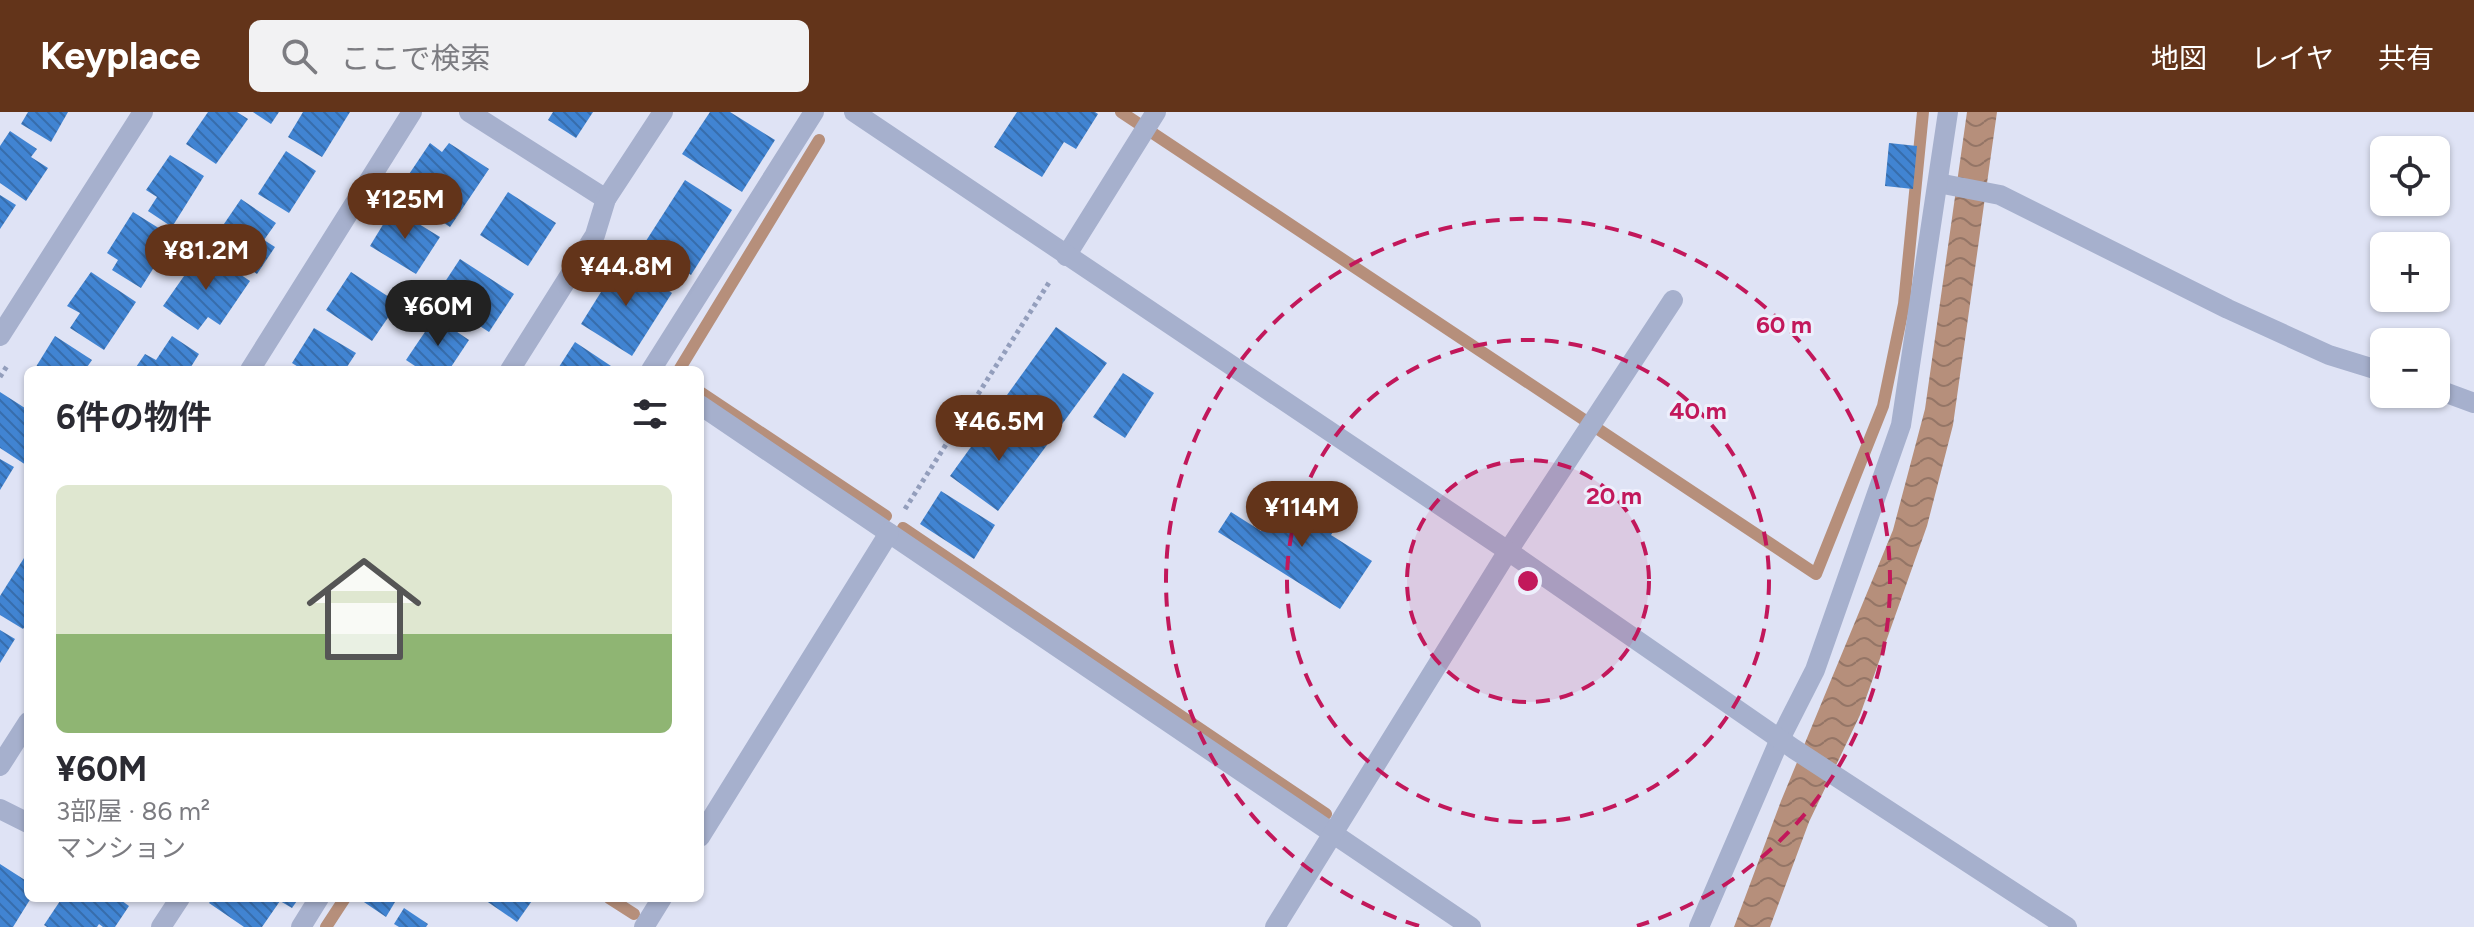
<!DOCTYPE html>
<html lang="ja">
<head>
<meta charset="utf-8">
<style>
  :root { --surface:#fff; --page:#f2f2f3; --text:#2b2b33; --muted:#7c7c81; --accent:#63341a }
  body { margin:0; font-family:Figtree,"Noto Sans JP",sans-serif; background:var(--page); color:var(--text); height:100vh; display:flex; flex-direction:column; font-size:30px; white-space:nowrap }
  * { box-sizing:border-box; margin:0 }
  p { font-size:26px; color:var(--muted) }
  .icon { flex:none; width:44px; height:44px; fill:none; stroke:currentColor; stroke-width:2; stroke-linecap:round; stroke-linejoin:round }
  .map { position:relative; flex:1; overflow:hidden }
  .drawer { position:absolute; left:24px; top:254px; width:680px; height:536px; display:flex; flex-direction:column; background:var(--surface); border-radius:12px; box-shadow:0 2px 6px #0004 }
  .drawer>* { flex:none }
  .buttons { position:absolute; left:2370px; top:24px; display:grid; gap:16px }
  .buttons a { display:grid; place-items:center; width:80px; height:80px; border-radius:12px; background:var(--surface); box-shadow:0 2px 6px #0004; font-size:40px }
  .price { position:absolute; translate:-50% -68px; padding:0 18px; border-radius:28px; background:var(--accent); color:#fff; font-size:26px; line-height:52px; filter:drop-shadow(0 2px 4px #0008) }
  .price::after { content:''; position:absolute; left:50%; top:48px; width:24px; height:18px; margin-left:-12px; background:inherit; clip-path:polygon(0 0,100% 0,50% 100%) }
  .price.current { background:#222; color:#fff }
  ul { padding:0; list-style:none }
  li { display:grid; align-content:center; gap:16px; height:424px; padding:0 32px }
  li span { display:grid; place-items:center; height:248px; border-radius:12px; color:#555 }
  li>.icon { margin-inline-start:auto }
  span .icon { width:144px; height:144px; fill:#fffc; stroke-width:1 }
  li b { font-size:34px }
  h2 { display:flex; justify-content:space-between; align-items:center; height:96px; padding:0 32px; font-size:34px }
  header { display:flex; align-items:center; gap:48px; box-sizing:border-box; height:112px; padding:0 40px; background:var(--accent); color:#fff }
  header strong { font-size:38px }
  nav { display:flex; gap:44px; margin-inline-start:auto; font-size:28px }
  .search { width:560px; height:72px; background:var(--page); display:flex; align-items:center; gap:20px; box-sizing:border-box; padding:0 28px; border-radius:12px; color:var(--muted); font-size:30px }
  .map>svg:first-child { display:block }
  .water { fill:url(#water-waves) }
  .lines { fill:none; stroke-linecap:round; stroke-linejoin:round }
  .stream { stroke:#b68f7b; stroke-width:12 }
  .building { fill:url(#building-back-hatch) }
  .path { stroke:#939ebc; stroke-width:5; stroke-dasharray:4 4; stroke-linecap:butt }
  .service { stroke:#a6b0cd; stroke-width:20 }
  .minor { stroke:#a6b0cd; stroke-width:20 }
  .tertiary { stroke:#a6b0cd; stroke-width:20 }
  .ring { fill:none; stroke:#c2185b; stroke-width:4; stroke-dasharray:14 10 }
  .centre { fill:#c2185b; stroke:#edeffc; stroke-width:4 }
  .ring-label { font-size:24px; text-anchor:middle; font-weight:bold; fill:#c2185b; stroke:#edeffc; stroke-width:6; stroke-linejoin:round; paint-order:stroke }
</style>
</head>
<body>
<header>
<strong>Keyplace</strong>
<div class="search"><svg class="icon" aria-label="search" viewBox="0 0 24 24"><circle cx="10" cy="10" r="6"/><path d="M15 15l6 6"/></svg>ここで検索</div>
<nav><a>地図</a><a>レイヤ</a><a>共有</a></nav>
</header>
<div class="map">
<svg width="2474" height="815" viewBox="0 0 2474 815">
  <defs>
    <pattern id="water-waves" width="16" height="10" patternUnits="userSpaceOnUse" patternTransform="scale(2)"><rect width="16" height="10" fill="#b68f7b"/><path d="M0 5q4-4 8 0t8 0" fill="none" stroke="#947566"/></pattern>
    <pattern id="building-back-hatch" width="6" height="6" patternUnits="userSpaceOnUse" patternTransform="scale(2)"><rect width="6" height="6" fill="#4184d2"/><path d="M-1 5l2 2M0 0l6 6M5-1l2 2" fill="none" stroke="#376dac"/></pattern>
  </defs>
  <rect width="100%" height="100%" fill="#dfe3f5"/>
  <!-- water -->
  <polygon class="water" points="1967,0 1997,0 1953,313 1927,414 1860,603 1809,710 1770,815 1734,815 1781,689 1893,418 1925,297"/>
  <g class="lines">
    <!-- stream -->
    <g class="stream">
      <polyline points="1121,0 1816,462 1883,294 1904,192 1923,0"/>
      <polyline points="679,258 819,28"/>
      <polyline points="700,280 886,404"/>
      <polyline points="903,416 1326,702"/>
      <polyline points="609,786 634,802"/>
      <polyline points="326,815 345,786"/>
    </g>
  </g>
  <!-- building -->
  <g class="building">
    <polygon points="28,0 68,0 51,30 21,12"/>
    <polygon points="208,0 237,0 248,7 216,52 186,32"/>
    <polygon points="253,0 279,0 271,12"/>
    <polygon points="303,0 350,0 322,45 288,25"/>
    <polygon points="553,0 593,0 576,26 548,8"/>
    <polygon points="710,0 730,0 775,28 742,80 682,42"/>
    <polygon points="1017,0 1095,0 1098,2 1076,37 1064,30 1042,65 994,35"/>
    <polygon points="10,19 37,37 31,45 48,56 26,89 0,71 0,34"/>
    <polygon points="430,31 442,40 449,31 489,57 450,115 397,80"/>
    <polygon points="1889,31 1917,34 1913,77 1885,74"/>
    <polygon points="286,39 316,59 289,101 258,82"/>
    <polygon points="170,43 204,64 172,115 148,99 157,85 146,78"/>
    <polygon points="685,68 732,98 691,163 644,132"/>
    <polygon points="508,80 556,111 528,154 480,123"/>
    <polygon points="0,83 16,93 0,117"/>
    <polygon points="241,87 276,111 264,128 275,135 257,162 211,131"/>
    <polygon points="393,96 440,125 416,162 370,134"/>
    <polygon points="133,100 173,125 141,176 112,158 118,148 107,141"/>
    <polygon points="203,137 250,169 220,213 208,205 198,218 163,194"/>
    <polygon points="460,147 514,182 489,220 435,185"/>
    <polygon points="621,148 672,181 632,244 581,212"/>
    <polygon points="91,160 136,190 104,238 70,216 80,201 67,194"/>
    <polygon points="351,160 398,191 372,229 326,198"/>
    <polygon points="435,205 469,228 449,258 421,258 406,248"/>
    <polygon points="1056,215 1107,251 1057,319 1007,283"/>
    <polygon points="314,216 356,241 345,258 303,258 292,251"/>
    <polygon points="55,224 92,248 85,258 34,258"/>
    <polygon points="172,224 199,242 189,258 134,258 145,242 156,248"/>
    <polygon points="575,230 617,258 557,258"/>
    <polygon points="1123,261 1154,281 1125,326 1093,305"/>
    <polygon points="0,280 28,298 28,349 26,353 0,336"/>
    <polygon points="1007,304 1047,333 998,399 950,364 981,321 990,327"/>
    <polygon points="0,347 14,355 0,378"/>
    <polygon points="941,379 995,413 974,447 920,412"/>
    <polygon points="1287,379 1338,412 1331,423 1372,449 1340,497 1218,420 1231,400 1261,419"/>
    <polygon points="24,446 28,449 28,510 23,517 0,503 0,484"/>
    <polygon points="0,518 15,527 0,551"/>
    <polygon points="0,752 28,770 28,786 31,786 13,815 0,815"/>
    <polygon points="62,786 118,786 129,794 115,815 103,815 99,812 97,815 47,815 44,813"/>
    <polygon points="213,786 299,786 292,796 280,789 262,815 244,815 209,791"/>
    <polygon points="358,786 389,786 395,790 386,805"/>
    <polygon points="482,786 534,786 517,810"/>
    <polygon points="404,796 428,812 426,815 399,815 394,812"/>
  </g>
  <g class="lines">
    <!-- path -->
    <g class="path">
      <polyline points="0,265 7,254"/>
      <polyline points="905,397 1050,169"/>
    </g>
    <!-- service -->
    <g class="service">
      <polyline points="700,293 1471,815"/>
      <polyline points="700,725 889,421"/>
      <polyline points="644,815 662,786"/>
      <polyline points="1275,815 1508,439 1673,188"/>
    </g>
    <!-- minor -->
    <g class="minor">
      <polyline points="469,0 606,87"/>
      <polyline points="1938,71 2000,83 2228,197 2329,243 2384,260"/>
      <polyline points="1066,144 1156,0"/>
      <polyline points="0,224 143,0"/>
      <polyline points="250,258 412,0"/>
      <polyline points="510,258 595,123 606,87 663,0"/>
      <polyline points="651,258 814,0"/>
      <polyline points="2436,277 2474,291"/>
      <polyline points="0,654 28,610"/>
      <polyline points="0,697 28,711"/>
      <polyline points="161,815 180,786"/>
      <polyline points="301,815 319,786"/>
      <polyline points="1699,815 1780,627 1815,558 1901,313 1948,0"/>
    </g>
    <!-- tertiary -->
    <polyline class="tertiary" points="854,0 1508,439 1794,637 2067,815"/>
  </g>
  <!-- distance rings -->
  <circle cx="1528" cy="469" r="121" fill="#c2185b" fill-opacity=".12"/>
  <g class="ring">
    <circle cx="1528" cy="469" r="121"/>
    <circle cx="1528" cy="469" r="241"/>
    <path d="M1419 814A362 362 0 1 1 1637 814"/>
  </g>
  <circle cx="1528" cy="469" r="12" class="centre"/>
  <g class="ring-label">
    <text x="1784" y="221">60 m</text>
    <text x="1698" y="307">40 m</text>
    <text x="1614" y="392">20 m</text>
  </g>
</svg>
<div class="buttons">
<a><svg class="icon" aria-label="locate" viewBox="0 0 24 24"><circle cx="12" cy="12" r="6"/><path d="M12 2v4M12 18v4M2 12h4M18 12h4"/></svg></a>
<a>+</a>
<a>−</a>
</div>
<b class="price" style="left:405px;top:129px">¥125M</b>
<b class="price" style="left:206px;top:180px">¥81.2M</b>
<b class="price" style="left:626px;top:196px">¥44.8M</b>
<b class="price current" style="left:438px;top:236px">¥60M</b>
<b class="price" style="left:999px;top:351px">¥46.5M</b>
<b class="price" style="left:1302px;top:437px">¥114M</b>
<section class="drawer">
<h2>6件の物件<svg class="icon" aria-label="filters" viewBox="0 0 24 24"><path d="M4 7h16M4 17h16"/><circle cx="9" cy="7" r="2"/><circle cx="15" cy="17" r="2"/></svg></h2>
<ul>
<li><span style="background:linear-gradient(#dfe7d0 60%,#8fb573 0)"><svg class="icon" aria-label="home" viewBox="0 0 24 24"><path d="M3 11l9-7 9 7M6 9v11h12V9"/></svg></span><div><b>¥60M</b><p>3部屋 · 86 m²</p><p>マンション</p></div></li>
</ul>
</section>
</div>
</body>
</html>
